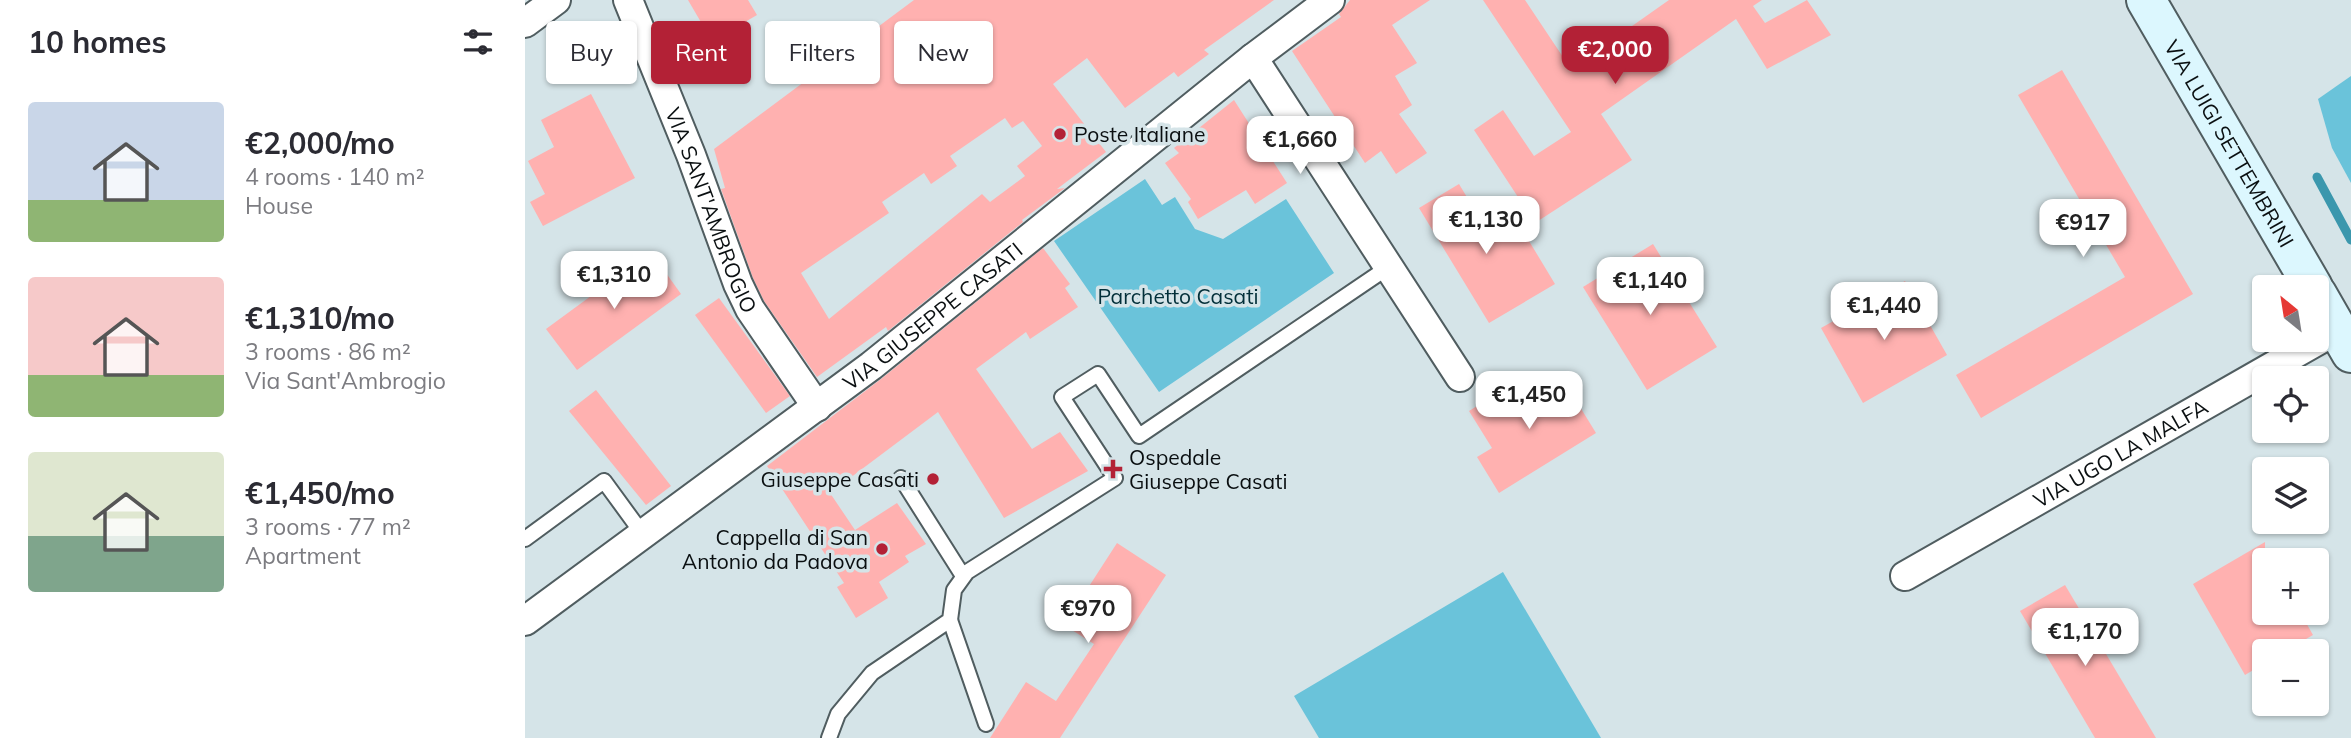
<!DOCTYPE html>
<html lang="en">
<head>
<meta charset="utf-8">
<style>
  :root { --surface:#fff; --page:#f7f7f7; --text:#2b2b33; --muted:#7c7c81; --accent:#b32136 }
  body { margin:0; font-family:Mulish,sans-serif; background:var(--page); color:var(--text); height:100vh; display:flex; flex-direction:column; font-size:26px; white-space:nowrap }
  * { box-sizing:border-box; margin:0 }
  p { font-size:23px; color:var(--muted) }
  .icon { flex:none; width:38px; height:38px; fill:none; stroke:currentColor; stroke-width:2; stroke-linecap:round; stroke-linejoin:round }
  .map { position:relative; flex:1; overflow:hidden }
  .details { display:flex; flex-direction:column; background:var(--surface); width:525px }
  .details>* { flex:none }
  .banner { position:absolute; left:21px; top:21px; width:665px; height:63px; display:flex; gap:14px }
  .needle { width:46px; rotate:330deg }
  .controls { position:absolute; left:1727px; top:275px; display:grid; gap:14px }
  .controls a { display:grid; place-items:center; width:77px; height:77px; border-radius:7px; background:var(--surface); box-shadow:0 2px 5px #0004; font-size:35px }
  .price { position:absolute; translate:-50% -60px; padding:0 16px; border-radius:14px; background:#fff; color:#222; font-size:23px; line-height:46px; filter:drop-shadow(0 2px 4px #0008) }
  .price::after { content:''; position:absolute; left:50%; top:42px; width:21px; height:16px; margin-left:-10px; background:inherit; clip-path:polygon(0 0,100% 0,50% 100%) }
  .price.selected { background:var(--accent); color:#fff }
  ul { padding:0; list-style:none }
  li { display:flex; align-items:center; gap:21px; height:175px; padding:0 28px }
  li span { display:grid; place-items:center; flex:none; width:196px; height:140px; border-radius:7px; color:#555 }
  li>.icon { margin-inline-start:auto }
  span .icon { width:84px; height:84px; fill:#fffc; stroke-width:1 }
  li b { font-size:30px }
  h2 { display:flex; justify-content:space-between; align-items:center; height:84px; padding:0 28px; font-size:30px }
  .pill { padding:0 24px; border-radius:7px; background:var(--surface); box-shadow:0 2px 5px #0004; font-size:24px; line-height:63px }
  .pill.selected { background:var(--accent); color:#fff }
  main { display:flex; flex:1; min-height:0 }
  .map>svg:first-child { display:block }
  .green { fill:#6ac3da }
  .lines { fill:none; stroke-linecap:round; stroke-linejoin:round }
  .stream { stroke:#3b97ad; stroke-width:9 }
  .building { fill:#ffb1b0; fill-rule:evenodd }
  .lane-casing { stroke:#505d60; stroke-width:18 }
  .street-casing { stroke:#505d60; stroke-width:32 }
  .secondary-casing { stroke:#505d60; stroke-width:42 }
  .lane { stroke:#fff; stroke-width:14 }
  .street { stroke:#fff; stroke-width:28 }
  .secondary { stroke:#dcf7fe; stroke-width:38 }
  .poi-dot { fill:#b32136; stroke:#d5e4e8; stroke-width:2.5 }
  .labels { text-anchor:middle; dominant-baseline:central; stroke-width:7; stroke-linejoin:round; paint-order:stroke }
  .poi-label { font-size:21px; fill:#0a0f11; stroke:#d5e4e8; text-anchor:start }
  .street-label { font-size:21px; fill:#0a0f11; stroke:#d5e4e8 }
  .park-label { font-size:21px; fill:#022f39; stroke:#d5e4e8 }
</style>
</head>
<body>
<main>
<section class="details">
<h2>10 homes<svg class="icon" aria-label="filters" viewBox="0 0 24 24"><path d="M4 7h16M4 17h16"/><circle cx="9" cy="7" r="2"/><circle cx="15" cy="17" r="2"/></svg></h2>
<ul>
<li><span style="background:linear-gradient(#c9d6e8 70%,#8fb573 0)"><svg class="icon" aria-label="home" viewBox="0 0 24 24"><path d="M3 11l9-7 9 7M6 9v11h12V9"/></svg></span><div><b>€2,000/mo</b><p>4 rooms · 140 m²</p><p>House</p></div></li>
<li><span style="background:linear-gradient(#f6c9c9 70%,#8fb573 0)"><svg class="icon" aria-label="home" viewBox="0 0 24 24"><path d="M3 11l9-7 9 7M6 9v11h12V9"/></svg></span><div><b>€1,310/mo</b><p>3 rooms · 86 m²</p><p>Via Sant'Ambrogio</p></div></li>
<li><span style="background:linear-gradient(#dfe7d0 60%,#7fa58c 0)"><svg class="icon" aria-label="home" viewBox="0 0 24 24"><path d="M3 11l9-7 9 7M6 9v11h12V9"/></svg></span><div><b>€1,450/mo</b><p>3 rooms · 77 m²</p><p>Apartment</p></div></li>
</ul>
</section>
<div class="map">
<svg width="1826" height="738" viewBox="0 0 1826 738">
  <rect width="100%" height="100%" fill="#d5e4e8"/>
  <!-- green -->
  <g class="green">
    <polygon points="1826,76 1826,183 1807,148 1793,99"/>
    <polygon points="620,179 637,205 650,197 670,229 698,239 761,199 809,273 634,392 529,241"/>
    <polygon points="978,572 1076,738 794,738 769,696"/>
  </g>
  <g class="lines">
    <!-- stream -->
    <polyline class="stream" points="1792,177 1826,240"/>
  </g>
  <!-- building -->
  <g class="building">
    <polygon points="163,0 223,0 232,15 187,41"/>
    <path d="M389,0H749L679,50L684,54L653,77L649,72L600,108L562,58L528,84L581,152L532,189L540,188L497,220L498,222L363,331L361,327L292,377L239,301L228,278L196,189L200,188L189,149ZM480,118L487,128L498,121L517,146L492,166L500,176L465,202L457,194L304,319L276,273L364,213L357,202L399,173L406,184L432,166L425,156Z"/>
    <polygon points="825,0 905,0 867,25 892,63 870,76 887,105 874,114 902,153 871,174 856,151 840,163 767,51 816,17 814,14"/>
    <polygon points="958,0 1000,0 1046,69 1144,0 1237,0 1228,6 1240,23 1282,0 1306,35 1242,69 1211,19 1076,114 1107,160 1010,223 949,130 978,110 1009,156 1046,132"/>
    <polygon points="1537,70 1668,294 1456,418 1431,375 1600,277 1493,95"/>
    <polygon points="66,94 110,178 18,226 5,202 20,194 3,161 29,147 16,120"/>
    <polygon points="709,100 762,183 730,204 721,190 673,219 663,202 666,199 640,163 654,153 649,148"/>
    <polygon points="934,184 969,242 995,226 1030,284 964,323 894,208"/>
    <polygon points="1128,244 1192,347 1122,390 1058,287"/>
    <polygon points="518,248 545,284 540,288 553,307 505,339 501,332 451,369 507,449 535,432 563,471 479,518 413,412 305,493 330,530 372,503 401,544 380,556 384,562 354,582 363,598 331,618 312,587 319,583 242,466 356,379"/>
    <polygon points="126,252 156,294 52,370 21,329"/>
    <polygon points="1380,281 1422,355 1338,403 1296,328"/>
    <polygon points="194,298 265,396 241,413 170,315"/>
    <polygon points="1036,376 1071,433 974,493 952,457 967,448 944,411 984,386 994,402"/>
    <polygon points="71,390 146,486 121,505 44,411"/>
    <polygon points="1740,542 1740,612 1775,612 1788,635 1760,651 1740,651 1740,663 1720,675 1668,584"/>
    <polygon points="592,543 641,575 535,738 465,738 501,682 531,701 569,644 539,625"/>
    <polygon points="1540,585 1631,738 1570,738 1495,611"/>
  </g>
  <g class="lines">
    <defs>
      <g id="lane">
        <polyline points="376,478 438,576"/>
        <polyline points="0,539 79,481 117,533"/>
        <polyline points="425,620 461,724"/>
        <polyline points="304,738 313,714 347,673 425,620 429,590 442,572 590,478 537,397 573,374 614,436 862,268"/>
      </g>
      <g id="street">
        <path id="s1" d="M103,0L166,155L213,284L225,309L292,407"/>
        <polyline points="0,23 31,0"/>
        <polyline points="728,58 935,377"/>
        <path id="s2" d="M1380,576L1813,329"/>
        <path id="s3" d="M0,621L346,366L728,58L805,0"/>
      </g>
      <g id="secondary">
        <path id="s4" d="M1621,0L1788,287"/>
        <polyline points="1792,294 1826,353"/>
      </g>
    </defs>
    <!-- lane casing -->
    <use href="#lane" class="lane-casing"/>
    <!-- street casing -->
    <use href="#street" class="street-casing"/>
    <!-- secondary casing -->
    <use href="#secondary" class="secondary-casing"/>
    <!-- lane -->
    <use href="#lane" class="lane"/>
    <!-- street -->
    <use href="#street" class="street"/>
    <!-- secondary -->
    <use href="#secondary" class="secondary"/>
  </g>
  <!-- markers -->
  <g class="poi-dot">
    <circle cx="535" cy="134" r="7"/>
    <path d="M584.5 458.5h7v7h7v7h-7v7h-7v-7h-7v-7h7z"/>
    <circle cx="408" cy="479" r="7"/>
    <circle cx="357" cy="549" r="7"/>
  </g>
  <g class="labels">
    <!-- poi labels -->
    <g class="poi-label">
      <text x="549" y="134">Poste Italiane</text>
      <text x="604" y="457">Ospedale<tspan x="604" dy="24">Giuseppe Casati</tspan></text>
      <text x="394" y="479" text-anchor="end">Giuseppe Casati</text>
      <text x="343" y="537" text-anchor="end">Cappella di San<tspan x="343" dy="24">Antonio da Padova</tspan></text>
    </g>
    <!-- street labels -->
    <g class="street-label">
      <text stroke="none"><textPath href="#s4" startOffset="166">VIA LUIGI SETTEMBRINI</textPath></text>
      <text stroke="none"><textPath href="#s1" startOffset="226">VIA SANT'AMBROGIO</textPath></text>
      <text stroke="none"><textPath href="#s3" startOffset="509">VIA GIUSEPPE CASATI</textPath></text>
      <text stroke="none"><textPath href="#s2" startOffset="248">VIA UGO LA MALFA</textPath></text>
    </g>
    <!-- park labels -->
    <g class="park-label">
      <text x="653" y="296">Parchetto Casati</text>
    </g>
  </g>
</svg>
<div class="controls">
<a><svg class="needle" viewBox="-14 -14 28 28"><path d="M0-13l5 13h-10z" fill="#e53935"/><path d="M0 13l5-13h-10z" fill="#7c7c81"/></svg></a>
<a><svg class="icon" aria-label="locate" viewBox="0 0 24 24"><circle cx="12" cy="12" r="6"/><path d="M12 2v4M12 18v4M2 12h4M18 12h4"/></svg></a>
<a><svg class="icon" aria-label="layers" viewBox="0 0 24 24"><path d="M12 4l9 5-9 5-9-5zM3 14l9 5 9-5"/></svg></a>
<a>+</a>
<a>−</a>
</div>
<b class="price selected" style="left:1090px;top:86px">€2,000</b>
<b class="price" style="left:775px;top:176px">€1,660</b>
<b class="price" style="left:961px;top:256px">€1,130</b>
<b class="price" style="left:1558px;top:259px">€917</b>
<b class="price" style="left:89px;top:311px">€1,310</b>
<b class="price" style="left:1125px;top:317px">€1,140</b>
<b class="price" style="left:1359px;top:342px">€1,440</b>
<b class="price" style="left:1004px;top:431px">€1,450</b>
<b class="price" style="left:563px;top:645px">€970</b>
<b class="price" style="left:1560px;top:668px">€1,170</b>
<div class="banner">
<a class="pill">Buy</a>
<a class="pill selected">Rent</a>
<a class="pill">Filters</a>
<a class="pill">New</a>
</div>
</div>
</main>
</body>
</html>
